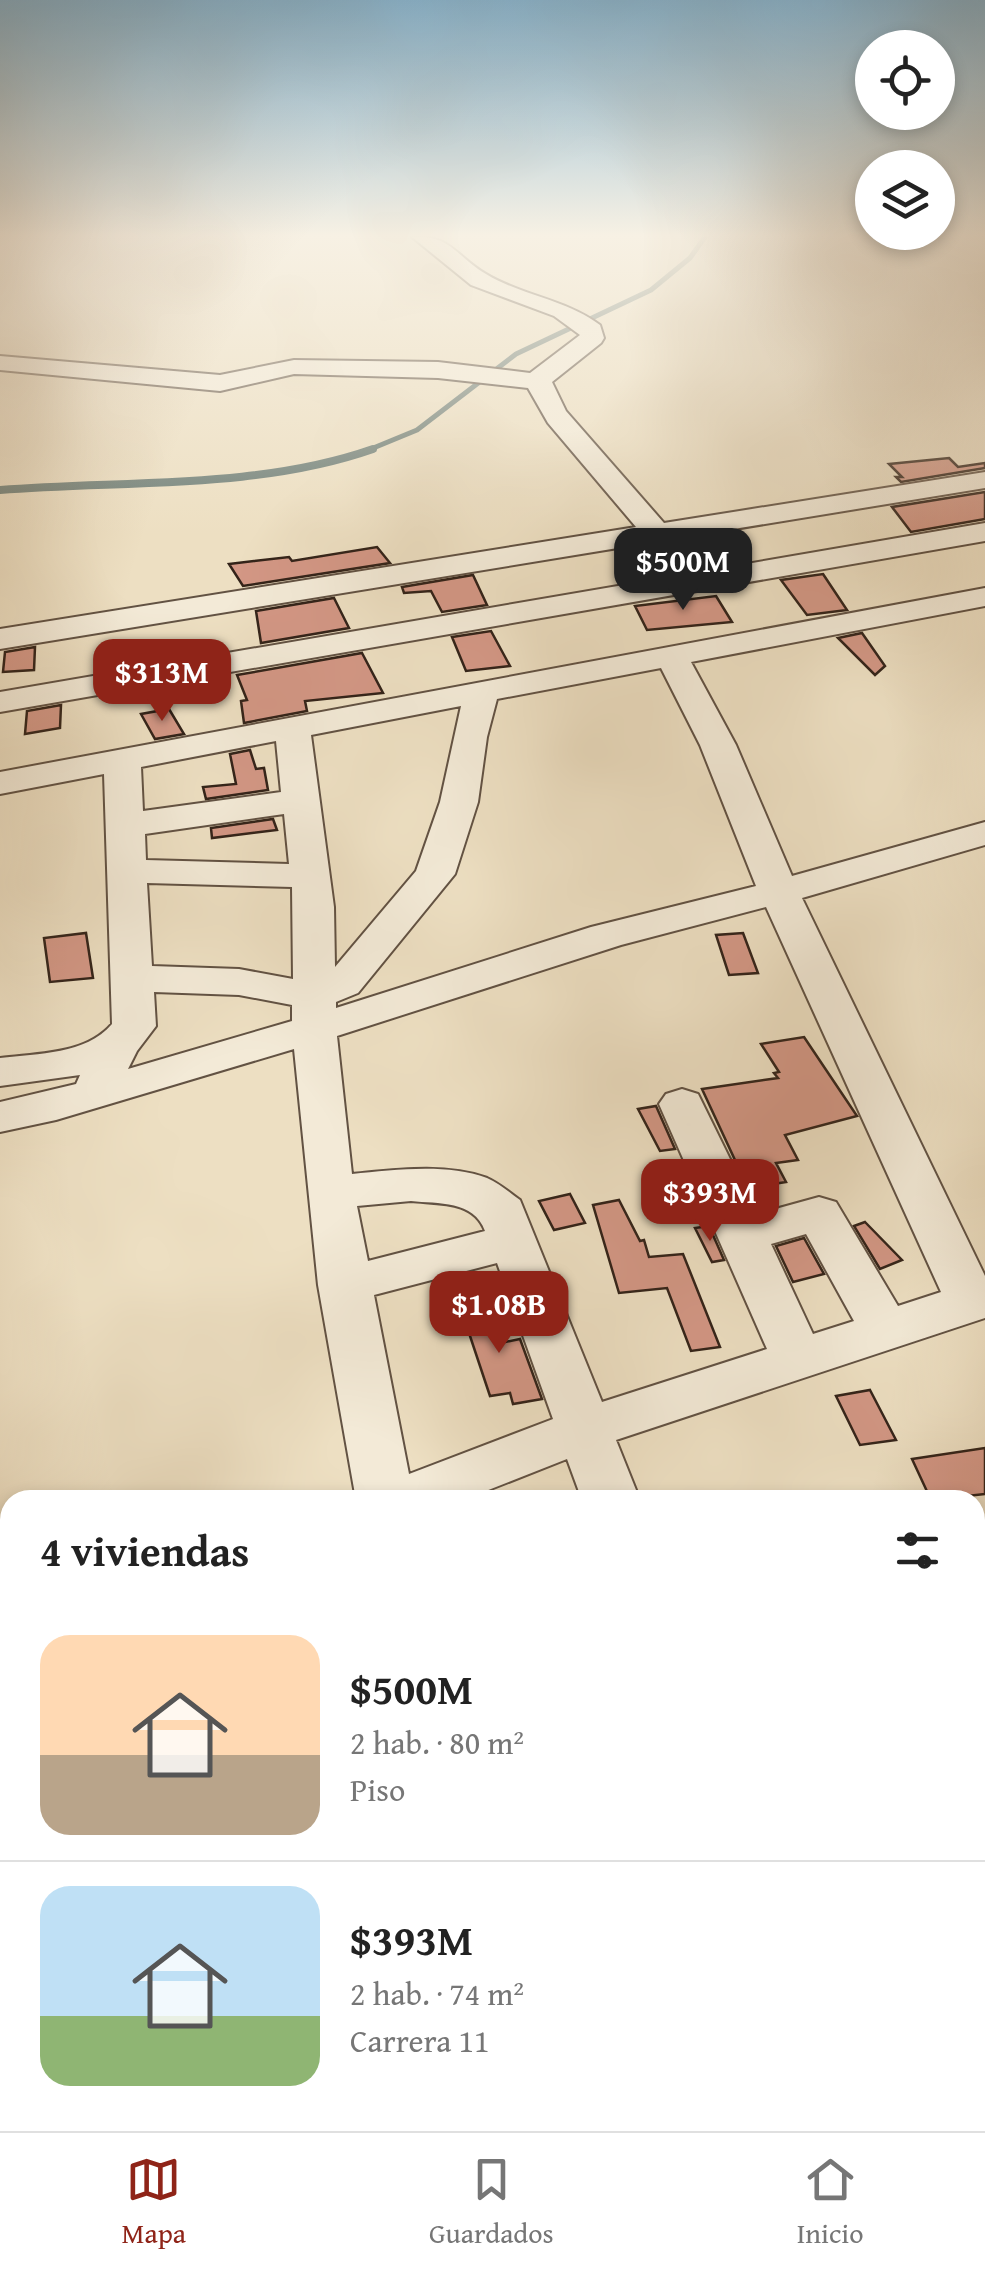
<!DOCTYPE html>
<html lang="es">
<head>
<meta charset="utf-8">
<style>
  :root { --surface:#fff; --page:#f2f2f2; --text:#222; --muted:#767676; --line:#e0e0e0; --accent:#8f2418 }
  body { margin:0; font-family:"Gentium Book Plus",serif; background:var(--page); color:var(--text); height:100vh; display:flex; flex-direction:column; font-size:38px; white-space:nowrap }
  * { box-sizing:border-box; margin:0 }
  p { font-size:32px; color:var(--muted) }
  .icon { flex:none; width:55px; height:55px; fill:none; stroke:currentColor; stroke-width:2; stroke-linecap:round; stroke-linejoin:round }
  .map { position:relative; flex:1; overflow:hidden }
  .side { position:absolute; left:0px; top:1490px; width:985px; height:642px; display:flex; flex-direction:column; background:var(--surface); border-radius:30px 30px 0 0; box-shadow:0 5px 15px #0003 }
  .side>* { flex:none }
  .fabs { position:absolute; left:855px; top:30px; display:grid; gap:20px }
  .fabs a { display:grid; place-items:center; width:100px; height:100px; border-radius:50%; background:var(--surface); box-shadow:0 5px 15px #0003; font-size:50px }
  .price { position:absolute; translate:-50% -85px; padding:0 22px; border-radius:20px; background:var(--accent); color:#fff; font-size:32px; line-height:65px; filter:drop-shadow(0 2px 5px #0008) }
  .price::after { content:''; position:absolute; left:50%; top:60px; width:30px; height:22px; margin-left:-15px; background:inherit; clip-path:polygon(0 0,100% 0,50% 100%) }
  .price.current { background:#222; color:#fff }
  ul { padding:0; list-style:none }
  li { display:flex; align-items:center; gap:30px; height:250px; padding:0 40px }
  li+li { border-top:2px solid var(--line) }
  li span { display:grid; place-items:center; flex:none; width:280px; height:200px; border-radius:30px; color:#555 }
  li>.icon { margin-inline-start:auto }
  span .icon { width:120px; height:120px; fill:#fffc; stroke-width:1 }
  li b { font-size:42px }
  h2 { display:flex; justify-content:space-between; align-items:center; height:120px; padding:0 40px; font-size:42px }
  .tab-bar { display:flex; justify-content:space-around; align-items:center; height:140px; border-top:2px solid var(--line); background:var(--surface); font-size:28px; color:var(--muted) }
  .tab-bar a { display:grid; justify-items:center; gap:5px }
  .tab-bar .current { color:var(--accent) }
  .map>svg:first-child { display:block }
  .lines { fill:none; stroke-linecap:round; stroke-linejoin:round }
  .stream-far1 { stroke:#707f77; stroke-width:5 }
  .stream { stroke:#707f77; stroke-width:8 }
  .building { fill:#d39785; stroke:#332319; stroke-width:2.5 }
  .minor-casing { stroke:#625243; stroke-width:4 }
  .minor { fill:#f3ead7; fill-rule:evenodd }
</style>
</head>
<body>
<div class="map">
<svg width="985" height="2131" viewBox="0 0 985 2131">
  <rect width="100%" height="100%" fill="#eddfc2"/>
  <filter id="stains"><feTurbulence type="fractalNoise" baseFrequency=".002" numOctaves="4"/><feColorMatrix values="0 0 0 0 .2 0 0 0 0 .09 0 0 0 0 .02 0 0 0 .5 -.17"/></filter>
  <radialGradient id="worn" r=".72"><stop offset=".6" stop-color="#630" stop-opacity="0"/><stop offset="1" stop-color="#630" stop-opacity=".3"/></radialGradient>
  <g class="lines">
    <!-- stream-far1 -->
    <polyline class="stream-far1" points="366,451 417,430 516,354 651,290 690,258 705,237"/>
    <!-- stream -->
    <path class="stream" d="M0,490C122,480 256,490 373,449"/>
  </g>
  <!-- building -->
  <g class="building">
    <polygon points="949,458 958,467 985,463 985,468 901,482 896,477 902,477 889,464"/>
    <polygon points="985,492 985,519 911,532 892,507"/>
    <polygon points="377,547 390,563 243,586 229,564 289,557 292,561"/>
    <polygon points="823,574 847,610 807,615 781,580"/>
    <polygon points="473,575 487,605 442,612 431,591 404,593 402,587"/>
    <polygon points="716,596 732,622 647,630 635,606"/>
    <polygon points="334,598 349,628 261,643 256,611"/>
    <polygon points="491,631 510,666 466,671 452,637"/>
    <polygon points="862,633 885,666 875,675 838,638"/>
    <polygon points="35,647 34,670 3,672 5,652"/>
    <polygon points="362,653 383,693 305,701 307,711 244,723 241,701 247,700 237,675"/>
    <polygon points="61,705 60,728 25,734 27,711"/>
    <polygon points="169,709 184,734 155,739 141,714"/>
    <polygon points="250,750 256,769 264,768 268,790 206,799 203,787 236,784 230,754"/>
    <polygon points="273,819 277,830 212,838 211,828"/>
    <polygon points="86,933 93,978 50,982 44,938"/>
    <polygon points="743,933 758,973 729,975 716,935"/>
    <polygon points="804,1037 857,1116 785,1135 798,1160 776,1163 786,1182 748,1188 702,1089 778,1078 774,1073 779,1072 761,1044"/>
    <polygon points="656,1106 675,1149 660,1151 638,1109"/>
    <polygon points="570,1194 585,1223 554,1230 539,1201"/>
    <polygon points="619,1200 640,1241 644,1240 649,1257 683,1254 720,1347 691,1351 667,1288 619,1293 593,1205"/>
    <polygon points="865,1222 902,1260 880,1269 854,1226"/>
    <polygon points="709,1226 724,1260 712,1262 695,1228"/>
    <polygon points="804,1238 824,1274 793,1282 776,1246"/>
    <polygon points="486,1299 500,1343 520,1339 542,1399 513,1404 510,1393 490,1396 459,1303"/>
    <polygon points="870,1390 896,1440 860,1445 836,1396"/>
    <polygon points="985,1448 985,1494 931,1500 912,1459"/>
  </g>
  <g class="lines">
    <defs>
      <g id="minor">
        <path d="M412,237C452,235 455,256 486,274C522,296 565,299 600,325L604,338L601,343L552,382L566,411L664,523L985,472V488L0,649V629L636,527L548,423L528,388L438,378L294,374L220,391L0,370V356L220,375L294,360L438,362L530,373L580,335L554,316L471,285Z"/>
        <polygon points="985,523 985,541 0,712 0,692"/>
        <path d="M985,588V606L691,662L736,745L792,876L985,822V845L802,898L985,1276V1318L616,1440L640,1500H582L567,1459L463,1500H356L318,1285L294,1049L56,1120L0,1132V1102L76,1084L80,1075L0,1086V1058C39,1053 85,1055 112,1024L104,774L0,794V772ZM661,668L700,745L756,886L591,927L336,1008V1002L358,993L455,874L478,802L487,737L497,699ZM461,706L440,802L416,871L335,967L334,907L311,735ZM276,741L281,792L143,811L141,767ZM284,814L289,864L146,860L145,834ZM147,883L292,887L293,979L239,969L152,966ZM766,907L941,1292L898,1306L836,1202L819,1197L757,1214L698,1094L682,1089L666,1094L659,1104L767,1349L602,1402L520,1200C510,1193 499,1183 487,1178C446,1163 395,1170 352,1174L337,1036L621,945ZM154,992L239,995L292,1005V1021L128,1069L137,1051L156,1026ZM411,1201C438,1204 474,1200 485,1231L368,1261L357,1206ZM806,1234L854,1321L813,1334L771,1244ZM497,1263L553,1419L409,1474L374,1295Z"/>
        <polygon points="985,1592 985,1642 975,1644 975,1594"/>
        <polygon points="10,1669 10,1727 0,1730 0,1672"/>
        <polygon points="10,1818 10,1880 0,1883 0,1821"/>
        <polygon points="985,2036 985,2110 975,2114 975,2040"/>
        <polygon points="199,2122 275,2122 276,2131 200,2131"/>
        <polygon points="809,2122 896,2122 893,2131 805,2131"/>
      </g>
    </defs>
    <!-- minor casing -->
    <use href="#minor" class="minor-casing"/>
    <!-- minor -->
    <use href="#minor" class="minor"/>
  </g>
  <!-- sky -->
  <linearGradient id="sky" x2="0" y2="1"><stop stop-color="#88b7d4"/><stop offset="0.44" stop-color="#f7f1e4"/><stop offset="1" stop-color="#f7f1e4" stop-opacity="0"/></linearGradient>
  <rect width="985" height="535" fill="url(#sky)"/>
  <rect width="100%" height="100%" filter="url(#stains)"/>
  <rect width="100%" height="100%" fill="url(#worn)"/>
</svg>
<div class="fabs">
<a><svg class="icon" aria-label="locate" viewBox="0 0 24 24"><circle cx="12" cy="12" r="6"/><path d="M12 2v4M12 18v4M2 12h4M18 12h4"/></svg></a>
<a><svg class="icon" aria-label="layers" viewBox="0 0 24 24"><path d="M12 4l9 5-9 5-9-5zM3 14l9 5 9-5"/></svg></a>
</div>
<b class="price current" style="left:683px;top:613px">$500M</b>
<b class="price" style="left:162px;top:724px">$313M</b>
<b class="price" style="left:710px;top:1244px">$393M</b>
<b class="price" style="left:499px;top:1356px">$1.08B</b>
<section class="side">
<h2>4 viviendas<svg class="icon" aria-label="filters" viewBox="0 0 24 24"><path d="M4 7h16M4 17h16"/><circle cx="9" cy="7" r="2"/><circle cx="15" cy="17" r="2"/></svg></h2>
<ul>
<li><span style="background:linear-gradient(#ffd9b3 60%,#b9a48a 0)"><svg class="icon" aria-label="home" viewBox="0 0 24 24"><path d="M3 11l9-7 9 7M6 9v11h12V9"/></svg></span><div><b>$500M</b><p>2 hab. · 80 m²</p><p>Piso</p></div></li>
<li><span style="background:linear-gradient(#bfe0f5 65%,#8fb573 0)"><svg class="icon" aria-label="home" viewBox="0 0 24 24"><path d="M3 11l9-7 9 7M6 9v11h12V9"/></svg></span><div><b>$393M</b><p>2 hab. · 74 m²</p><p>Carrera 11</p></div></li>
</ul>
</section>
</div>
<nav class="tab-bar">
<a class="current"><svg class="icon" aria-label="map" viewBox="0 0 24 24"><path d="M3 6l6-2 6 2 6-2v14l-6 2-6-2-6 2zM9 4v14M15 6v14"/></svg>Mapa</a>
<a><svg class="icon" aria-label="saved" viewBox="0 0 24 24"><path d="M7 4h10v16l-5-4-5 4z"/></svg>Guardados</a>
<a><svg class="icon" aria-label="home" viewBox="0 0 24 24"><path d="M3 11l9-7 9 7M6 9v11h12V9"/></svg>Inicio</a>
</nav>
</body>
</html>
